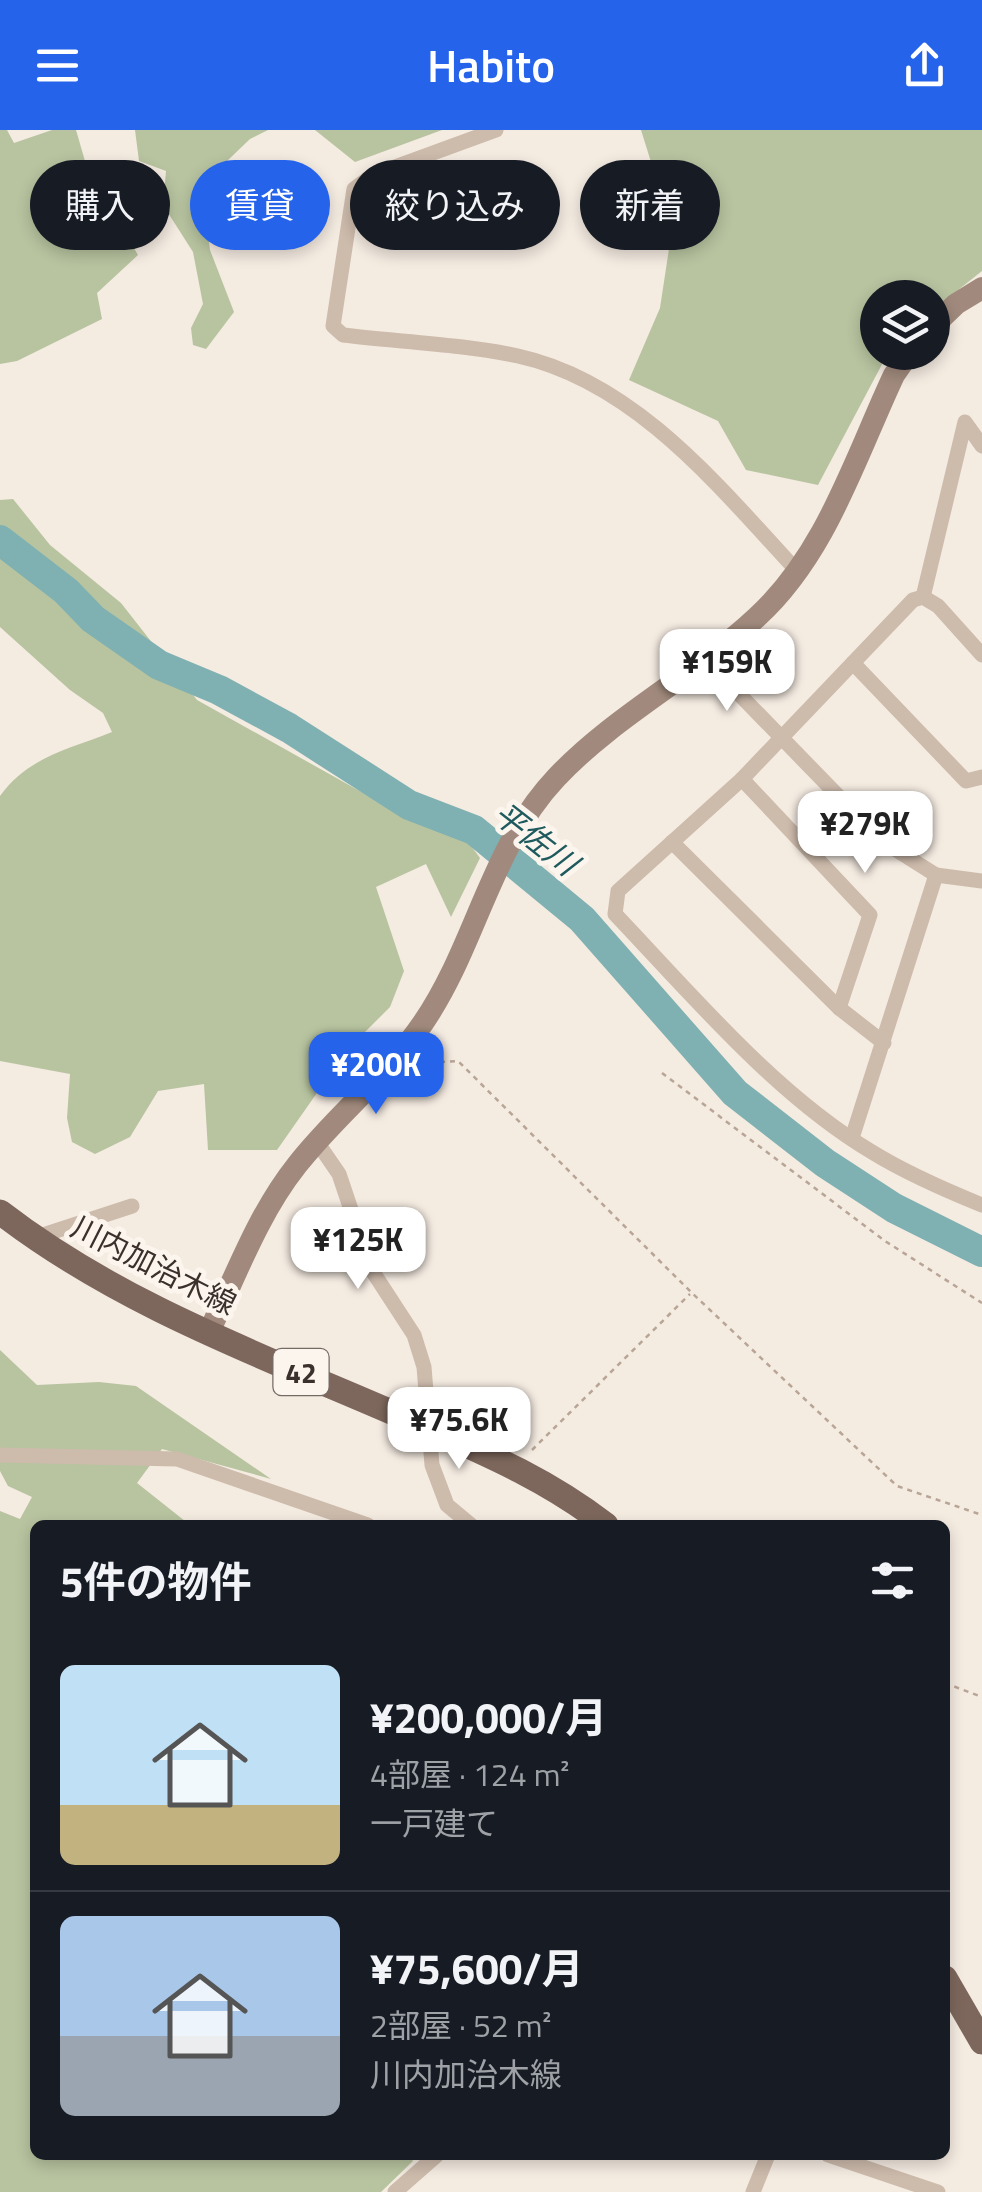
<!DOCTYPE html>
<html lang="ja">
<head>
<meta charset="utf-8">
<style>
  :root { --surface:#171b24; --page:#20242c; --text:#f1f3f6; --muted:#9ea1a6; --line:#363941; --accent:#2563eb }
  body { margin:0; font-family:"Titillium Web","Noto Sans JP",sans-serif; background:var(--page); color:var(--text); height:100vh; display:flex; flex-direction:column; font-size:38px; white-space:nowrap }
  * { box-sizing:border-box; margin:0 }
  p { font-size:32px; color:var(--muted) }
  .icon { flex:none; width:55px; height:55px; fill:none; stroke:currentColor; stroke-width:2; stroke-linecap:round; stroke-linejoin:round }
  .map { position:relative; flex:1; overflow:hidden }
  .side { position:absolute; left:30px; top:1390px; width:920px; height:640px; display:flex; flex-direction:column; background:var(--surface); border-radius:15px; box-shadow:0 5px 15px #0003 }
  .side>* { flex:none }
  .banner { position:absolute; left:30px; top:30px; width:922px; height:90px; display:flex; gap:20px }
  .tools { position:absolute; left:860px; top:150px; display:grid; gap:20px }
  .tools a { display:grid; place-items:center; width:90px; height:90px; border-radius:50%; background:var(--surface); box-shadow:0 5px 15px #0003; font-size:50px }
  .price { position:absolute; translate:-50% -85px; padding:0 22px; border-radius:20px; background:#fff; color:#222; font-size:32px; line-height:65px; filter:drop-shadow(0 2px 5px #0008) }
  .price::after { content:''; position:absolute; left:50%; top:60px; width:30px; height:22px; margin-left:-15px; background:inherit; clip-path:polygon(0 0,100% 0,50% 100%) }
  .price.active { background:var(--accent); color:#fff }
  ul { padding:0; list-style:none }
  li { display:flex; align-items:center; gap:30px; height:250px; padding:0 30px }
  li+li { border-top:2px solid var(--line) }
  li span { display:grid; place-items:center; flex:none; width:280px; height:200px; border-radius:15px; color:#555 }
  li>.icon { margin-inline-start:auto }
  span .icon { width:120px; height:120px; fill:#fffc; stroke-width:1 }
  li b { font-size:42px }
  h2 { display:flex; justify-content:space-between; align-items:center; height:120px; padding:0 30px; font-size:42px }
  .tag { padding:0 35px; border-radius:45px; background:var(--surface); box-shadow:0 5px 15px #0003; font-size:35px; line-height:90px }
  .tag.active { background:var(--accent); color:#fff }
  header { display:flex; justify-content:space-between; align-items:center; height:130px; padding:0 30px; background:var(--accent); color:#fff; font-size:45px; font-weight:600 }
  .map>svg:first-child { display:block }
  .green { fill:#b8c4a0 }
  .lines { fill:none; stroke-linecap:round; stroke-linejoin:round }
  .river { stroke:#7fb0b2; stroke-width:30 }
  .path { stroke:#b9a596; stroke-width:2.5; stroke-dasharray:5 5; stroke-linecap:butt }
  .street { stroke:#cdbbac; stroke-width:15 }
  .secondary { stroke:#a18a7d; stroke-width:22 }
  .primary { stroke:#7d675c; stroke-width:25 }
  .labels { text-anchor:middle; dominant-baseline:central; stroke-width:10; stroke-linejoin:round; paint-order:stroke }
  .shield { fill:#fbf5ee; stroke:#756b66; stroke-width:2.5 }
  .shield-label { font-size:28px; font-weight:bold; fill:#3b302b }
  .street-label { font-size:30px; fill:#3b302b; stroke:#fbf5ee }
  .water-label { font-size:32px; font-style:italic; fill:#1f5a5e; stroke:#fbf5ee }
</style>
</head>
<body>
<header><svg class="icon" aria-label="menu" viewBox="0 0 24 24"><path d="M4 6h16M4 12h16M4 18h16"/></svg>Habito<svg class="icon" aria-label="share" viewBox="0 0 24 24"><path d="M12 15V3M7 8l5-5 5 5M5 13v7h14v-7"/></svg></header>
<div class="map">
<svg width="982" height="2062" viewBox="0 0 982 2062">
  <rect width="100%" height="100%" fill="#f4ebe1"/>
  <!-- green -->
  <g class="green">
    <polygon points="0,0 7,0 14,13 52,0 76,0 87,38 138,125 97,163 102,189 17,231 0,234"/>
    <polygon points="135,0 268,0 250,9 202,55 210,120 234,182 206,219 193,215 191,198 203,174 193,122 163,75 166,41 139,31"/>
    <polygon points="315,0 442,0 355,32"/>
    <polygon points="641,0 982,0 982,141 933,180 932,168 878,168 878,222 888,223 818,355 746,340 718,291 629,250 660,178 672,99"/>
    <path d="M13,369L50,415L121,473L197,570L417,693L466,709L480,728L451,787L426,734L376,757L404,841L390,877L347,920L277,1020H208L204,954L158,961L130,1007L95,1024L72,1012L67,988L70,944L0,931V666C29,626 70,619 112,602L103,583L70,560L0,497V370Z"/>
    <polygon points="0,1220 37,1255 99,1252 136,1256 271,1349 162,1319 137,1353 190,1395 35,1395 35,2025 408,2025 413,2031 381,2062 0,2062 0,1381 20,1389 32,1367 8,1356 0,1341"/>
  </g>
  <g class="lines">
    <!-- river -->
    <polyline class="river" points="0,410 66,461 93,489 159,535 219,560 289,598 409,675 474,700 582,789 735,963 825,1033 894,1078 982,1122"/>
    <!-- path -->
    <g class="path">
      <polyline points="420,933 458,931 692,1163 897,1356 982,1385"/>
      <polyline points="662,943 885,1111 982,1173"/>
      <polyline points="532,1320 690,1164"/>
      <polyline points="945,1553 982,1567"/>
    </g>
    <!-- street -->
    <g class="street">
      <path d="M496,0L373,45L354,59L333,196L343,205C401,212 461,214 518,226C636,252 720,358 798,442"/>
      <polyline points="923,467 965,292 982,316"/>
      <path d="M982,525L938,476L923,467L913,470L742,649L618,761L615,784C692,865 776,965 872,1022C906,1043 945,1060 982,1075"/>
      <polyline points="705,529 882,711 936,745 982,751"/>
      <polyline points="853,533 966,651 982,647"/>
      <polyline points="742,649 870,785 839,878"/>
      <polyline points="672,712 839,878 884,913"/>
      <polyline points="852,1008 936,745"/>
      <polyline points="317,1012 339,1044 371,1139 414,1205 424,1237 432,1335 447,1375 471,1395"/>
      <polyline points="34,1108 132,1076"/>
      <polyline points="0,1325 177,1329 368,1395"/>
      <polyline points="828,2025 938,2062"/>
      <polyline points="395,2062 437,2025"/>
      <polyline points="753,2062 768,2025"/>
    </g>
    <!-- secondary -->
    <g class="secondary">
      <polyline points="932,197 956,174 982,158"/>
      <path d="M209,1202C236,1145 258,1084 297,1035C336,985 387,946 423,893C476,816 490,718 556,648C614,586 695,545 757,487C826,424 855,328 894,245L910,222"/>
    </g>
    <!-- primary -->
    <g class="primary">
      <path d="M0,1082C123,1177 271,1229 412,1291C482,1322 545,1348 606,1395"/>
      <polyline points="945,1848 982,1912"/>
    </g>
  </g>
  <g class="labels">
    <!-- shield labels -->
    <rect class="shield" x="273.5" y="1219" width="55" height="46" rx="8"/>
    <g class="shield-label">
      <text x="301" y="1242">42</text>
    </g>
    <!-- street labels -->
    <g class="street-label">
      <text transform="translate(154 1135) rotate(27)">川内加治木線</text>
    </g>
    <!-- water labels -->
    <g class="water-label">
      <text transform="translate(536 708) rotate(38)">平佐川</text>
    </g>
  </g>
</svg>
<div class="tools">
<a><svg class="icon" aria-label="layers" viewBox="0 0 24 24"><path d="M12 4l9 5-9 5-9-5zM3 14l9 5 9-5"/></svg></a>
</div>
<b class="price" style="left:727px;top:584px">¥159K</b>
<b class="price" style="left:865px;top:746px">¥279K</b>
<b class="price active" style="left:376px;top:987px">¥200K</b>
<b class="price" style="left:358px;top:1162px">¥125K</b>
<b class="price" style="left:459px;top:1342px">¥75.6K</b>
<div class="banner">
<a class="tag">購入</a>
<a class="tag active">賃貸</a>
<a class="tag">絞り込み</a>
<a class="tag">新着</a>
</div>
<section class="side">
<h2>5件の物件<svg class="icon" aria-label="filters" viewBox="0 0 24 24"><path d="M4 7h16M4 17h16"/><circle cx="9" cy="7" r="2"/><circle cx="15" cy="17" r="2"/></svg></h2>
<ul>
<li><span style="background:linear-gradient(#bfe0f5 70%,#c2b280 0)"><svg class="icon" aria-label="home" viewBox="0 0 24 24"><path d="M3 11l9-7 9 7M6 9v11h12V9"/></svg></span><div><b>¥200,000/月</b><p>4部屋 · 124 m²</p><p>一戸建て</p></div></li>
<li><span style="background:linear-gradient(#a9c7e8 60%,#9aa5b1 0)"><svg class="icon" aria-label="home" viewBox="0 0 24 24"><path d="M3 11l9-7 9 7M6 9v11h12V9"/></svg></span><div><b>¥75,600/月</b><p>2部屋 · 52 m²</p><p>川内加治木線</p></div></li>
</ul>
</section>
</div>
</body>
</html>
